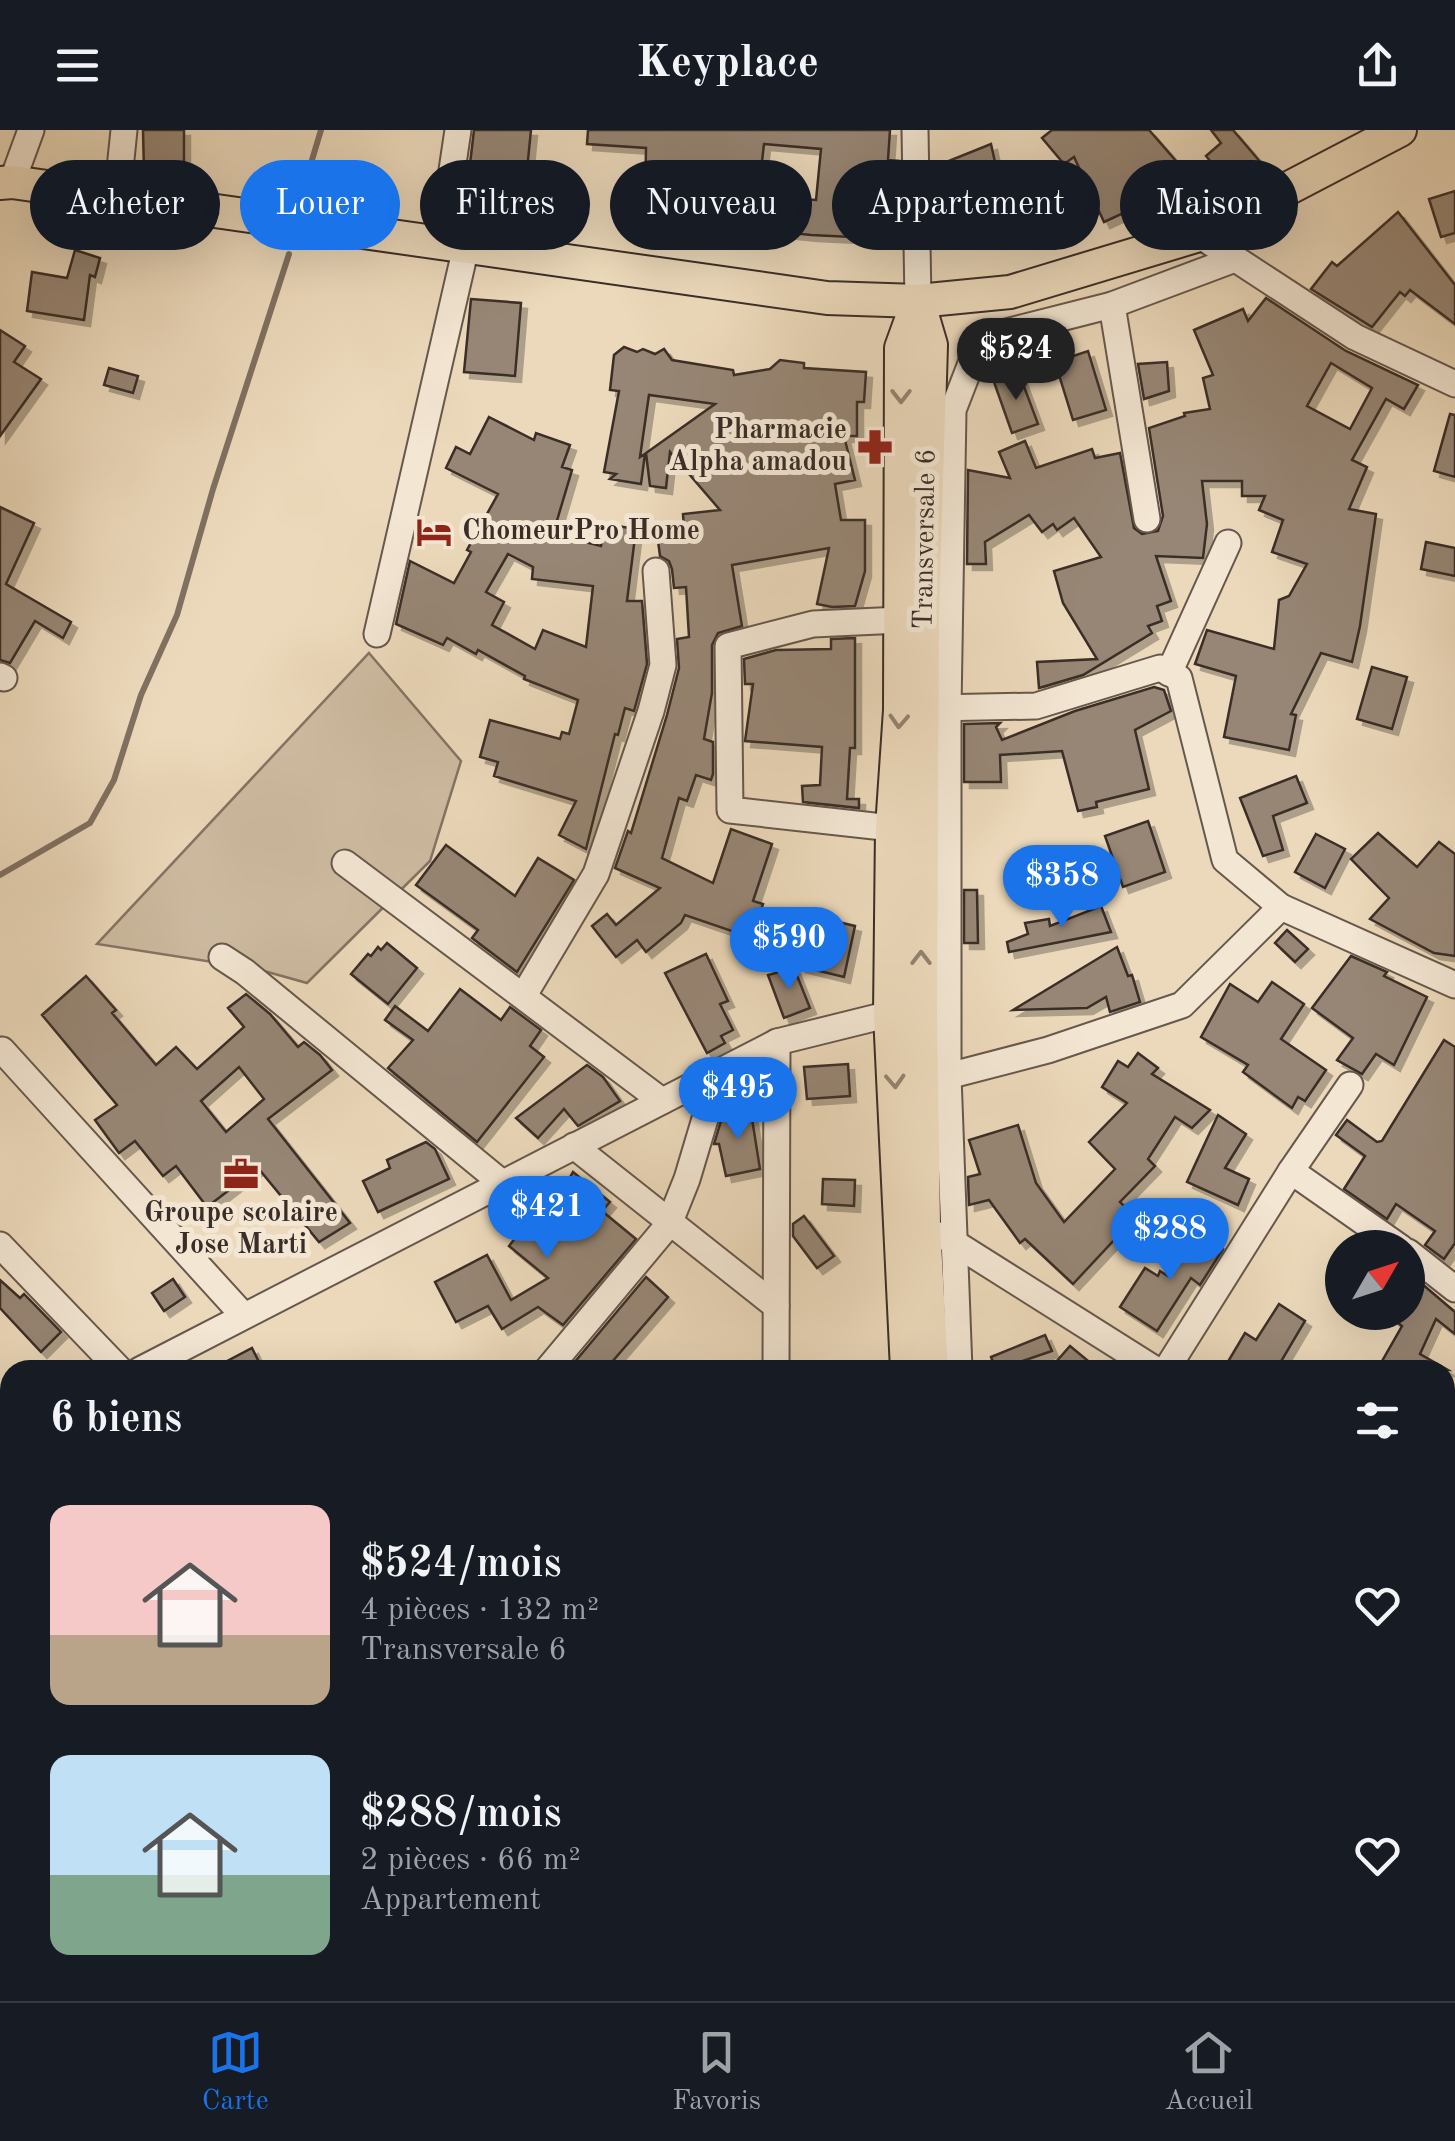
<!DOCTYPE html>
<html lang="fr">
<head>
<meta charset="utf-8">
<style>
  :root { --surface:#171b24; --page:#242831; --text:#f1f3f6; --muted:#9ea1a6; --line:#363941; --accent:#1a73e8 }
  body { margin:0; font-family:"Old Standard TT",serif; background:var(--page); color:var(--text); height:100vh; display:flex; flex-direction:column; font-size:38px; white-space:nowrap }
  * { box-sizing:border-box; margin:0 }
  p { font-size:32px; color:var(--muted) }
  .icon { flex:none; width:55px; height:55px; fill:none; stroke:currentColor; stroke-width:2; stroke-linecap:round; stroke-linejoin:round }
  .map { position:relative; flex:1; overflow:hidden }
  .panel { position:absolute; left:0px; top:1230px; width:1455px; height:642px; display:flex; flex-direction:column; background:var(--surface); border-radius:30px 30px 0 0; box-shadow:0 10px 40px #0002 }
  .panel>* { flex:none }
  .banner { position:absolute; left:30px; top:30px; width:1395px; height:90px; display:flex; gap:20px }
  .needle { width:65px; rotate:51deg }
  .fabs { position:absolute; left:1325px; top:1100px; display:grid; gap:20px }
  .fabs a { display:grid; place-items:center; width:100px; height:100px; border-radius:50%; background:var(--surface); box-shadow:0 10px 40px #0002; font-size:50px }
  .price { position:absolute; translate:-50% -85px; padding:0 22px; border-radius:35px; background:var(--accent); color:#fff; font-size:32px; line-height:65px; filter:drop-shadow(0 2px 5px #0008) }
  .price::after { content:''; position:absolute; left:50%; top:60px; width:30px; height:22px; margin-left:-15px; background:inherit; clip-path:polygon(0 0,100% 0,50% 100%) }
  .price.selected { background:#222; color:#fff }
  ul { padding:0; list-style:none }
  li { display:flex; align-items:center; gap:30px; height:250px; padding:0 50px }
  li span { display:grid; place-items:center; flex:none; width:280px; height:200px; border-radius:20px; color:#555 }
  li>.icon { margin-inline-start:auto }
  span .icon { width:120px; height:120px; fill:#fffc; stroke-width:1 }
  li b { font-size:42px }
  h2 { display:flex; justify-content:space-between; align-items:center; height:120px; padding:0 50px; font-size:42px }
  .pill { padding:0 35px; border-radius:45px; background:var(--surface); box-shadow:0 10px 40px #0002; font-size:35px; line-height:90px }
  .pill.selected { background:var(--accent); color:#fff }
  header { display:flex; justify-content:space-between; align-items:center; height:130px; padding:0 50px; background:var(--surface); font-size:45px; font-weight:700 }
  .tab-bar { display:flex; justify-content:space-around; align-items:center; height:140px; border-top:2px solid var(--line); background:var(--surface); font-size:28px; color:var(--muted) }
  .tab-bar a { display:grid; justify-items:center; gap:5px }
  .tab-bar .selected { color:var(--accent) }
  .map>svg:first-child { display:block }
  .green { fill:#cebca2; stroke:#847465; stroke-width:2.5 }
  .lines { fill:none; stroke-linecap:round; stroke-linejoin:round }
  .stream { stroke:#807162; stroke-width:6 }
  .building { fill:#978674; stroke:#3a2d28; stroke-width:2.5; fill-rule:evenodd; filter:url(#shadow) }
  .minor-casing { stroke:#66584d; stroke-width:29 }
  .major-casing { stroke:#3a2d28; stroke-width:36 }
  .minor { stroke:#f3e6d3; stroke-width:25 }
  .major { stroke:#ecd9bb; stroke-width:32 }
  .oneway { stroke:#938372 }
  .labels { text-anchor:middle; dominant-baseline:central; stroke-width:10; stroke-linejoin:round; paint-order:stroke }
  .poi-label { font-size:28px; font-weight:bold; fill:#3a2d28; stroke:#f3e6d3; text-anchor:end }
  .street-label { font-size:28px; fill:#3a2d28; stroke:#f3e6d3 }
</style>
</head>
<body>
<header><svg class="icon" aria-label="menu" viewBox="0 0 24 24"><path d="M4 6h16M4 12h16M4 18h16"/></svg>Keyplace<svg class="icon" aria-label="share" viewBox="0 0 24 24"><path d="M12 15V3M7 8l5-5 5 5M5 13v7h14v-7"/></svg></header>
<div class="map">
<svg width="1455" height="1871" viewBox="0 0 1455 1871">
  <defs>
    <filter id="shadow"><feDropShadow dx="6" dy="6" stdDeviation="0" flood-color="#0004"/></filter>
  </defs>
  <rect width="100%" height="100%" fill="#ecd9bb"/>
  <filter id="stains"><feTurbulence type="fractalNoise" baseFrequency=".002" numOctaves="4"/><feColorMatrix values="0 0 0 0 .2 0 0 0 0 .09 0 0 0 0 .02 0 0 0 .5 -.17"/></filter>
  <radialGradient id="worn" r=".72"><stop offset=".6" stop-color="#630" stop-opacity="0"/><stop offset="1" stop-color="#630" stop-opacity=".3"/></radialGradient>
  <!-- green -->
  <polygon class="green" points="369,523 461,631 430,731 307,853 257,839 97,814"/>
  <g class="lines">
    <!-- stream -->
    <g class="stream">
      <polyline points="300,70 321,0"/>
      <polyline points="0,745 90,693 114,650 141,565 177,485 213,359 289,124"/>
    </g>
  </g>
  <!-- building -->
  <g class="building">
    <polygon points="143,0 184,0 184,42 144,42"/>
    <polygon points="474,0 531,0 527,40 470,34"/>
    <path d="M588,0H890L888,30L899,31L896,58H900L901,104L851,100V107L811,105L692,93L693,77L645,75L646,18L587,14ZM764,14L821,19L816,70L758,66Z"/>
    <polygon points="1052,0 1149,0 1190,47 1143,92 1132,79 1104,92 1074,27 1064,34 1042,8"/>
    <polygon points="1211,0 1233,0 1262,34 1233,59 1206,26 1221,13"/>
    <polygon points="991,14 997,41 990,46 1009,92 962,109 937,60 951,61 936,36"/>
    <polygon points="1455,61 1455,103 1441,107 1429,69"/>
    <polygon points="1398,82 1455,155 1455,194 1410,160 1405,166 1400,162 1372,197 1311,159 1332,132 1337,136"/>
    <polygon points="75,120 100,128 95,147 90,145 84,190 27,181 32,142 67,148"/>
    <path d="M1266,168L1346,221L1418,255L1404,279L1386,269L1352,330L1367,337L1349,379L1376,384L1360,496L1352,532L1321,523L1291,584L1296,585L1289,620L1224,607L1236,546L1195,534L1207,500L1274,519L1279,470L1289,466L1307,434L1272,422L1283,390L1259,380L1265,366H1242V351H1202L1207,394L1203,428L1156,426L1171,471L1157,476L1162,491L1148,496L1152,503L1083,545L1039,558L1037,532L1097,529L1063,473L1054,441L1101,427L1074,388L1057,400L1053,394L1042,402L1029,385L985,412L986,434H967L968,340L1010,348L999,322L1025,311L1036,338L1092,319L1095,328L1120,323L1134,398L1142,404L1158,401L1163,386L1149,298L1185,286L1184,283L1210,279L1203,248L1213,245L1194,200L1243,179L1248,191ZM1331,233L1372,258L1350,299L1307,276Z"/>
    <polygon points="471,169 521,173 515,246 464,242"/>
    <polygon points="0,200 25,216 14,232 41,249 0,306"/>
    <polygon points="624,217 637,222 643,219 655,224 664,219 672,230 733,240 734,245 770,239 780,230 804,233 804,238 866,242 864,272 857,272 857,306 844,306 855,350 835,354 841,390 865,390 865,441 855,476 832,477 817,474 829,418 732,435 742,496 718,503 712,515 712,563 704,609 713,612 713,644 711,650 696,645 687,671 679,668 662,728 713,753 731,699 772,714 753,771 763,774 752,808 685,785 681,793 646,822 637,810 616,827 592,796 607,784 616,795 660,758 615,738 628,701 631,703 667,585 679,538 677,509 689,507 686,457 674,458 672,439 669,431 660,426 657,403 676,406 675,399 684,398 683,384 720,380 670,322 666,358 650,356 646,323 715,274 649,265 640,327 645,324 641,354 610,349 616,344 604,342 619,261 610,260 614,225"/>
    <polygon points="1088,221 1106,280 1073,290 1055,232"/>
    <polygon points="1167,232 1169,261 1144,269 1138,234"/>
    <polygon points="109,238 138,246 133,263 104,255"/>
    <polygon points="1019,243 1038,294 1012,303 994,252"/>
    <polygon points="1450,284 1455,285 1455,347 1434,341"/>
    <path d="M489,287L534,310L536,303L570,315L562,337L572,340L553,404L601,416L605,394L636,399L627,471H642L647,534L634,581L625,578L618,605L615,604L586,719L559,705L576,671L494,646L498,632L480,627L490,590L560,609L562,602L569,604L578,570L524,549L525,546L478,520L476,524L447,508L443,515L396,494L410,431L454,453L471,422L467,420L498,364L446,338L456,317L470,324ZM508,424L533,437L532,449L593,456L586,517L543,500L535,519L492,495L504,472L486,462Z"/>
    <polygon points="0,377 34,393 6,454 71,492 63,508 35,491 10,533 0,530"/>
    <polygon points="1426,412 1455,418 1455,446 1421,439"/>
    <polygon points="855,508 855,618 850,618 847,669 859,669 859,678 803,672 802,656 820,655 822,617 745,611 753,554 745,554 744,529 776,520 831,519 831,509"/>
    <polygon points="1372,537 1407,547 1392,599 1357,589"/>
    <polygon points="1154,557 1164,560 1171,581 1135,600 1149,659 1096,672 1097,677 1078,681 1062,621 1000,625 1001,652 964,652 964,594 1000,593 996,597 1002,610 1075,581"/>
    <polygon points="1296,646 1307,673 1273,686 1283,720 1263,726 1240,668"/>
    <polygon points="1148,691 1165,742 1123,757 1105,706"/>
    <polygon points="1378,703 1417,737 1439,712 1455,724 1455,826 1434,823 1370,789 1389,768 1351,729"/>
    <polygon points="1316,704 1345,719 1325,758 1295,742"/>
    <polygon points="446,715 515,766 538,728 574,750 517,842 472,808 478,800 416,755"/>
    <polygon points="964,760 977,760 978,813 964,813"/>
    <polygon points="1101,776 1111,802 1009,822 1007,812 1028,804 1025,793 1049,789 1050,796"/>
    <polygon points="805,784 855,796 844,847 799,836 815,832 756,820 759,804 797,811"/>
    <polygon points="1287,800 1308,819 1295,832 1275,813"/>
    <polygon points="387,813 417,838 388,874 351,844 368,824 371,826 378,817 381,820"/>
    <polygon points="1117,817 1128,846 1132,845 1140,872 1110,882 1106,867 1087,878 1013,880"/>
    <polygon points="706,824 728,871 720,874 733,900 721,906 725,913 707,923 665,843"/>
    <polygon points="1351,826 1387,842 1384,846 1427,867 1394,935 1376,924 1362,944 1337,930 1353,908 1312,878"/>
    <polygon points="794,838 810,878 784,888 768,845"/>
    <path d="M86,846L116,880L112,883L156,935L176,917L197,939L244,897L228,878L246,864L270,884L298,917L304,912L320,925L332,940L268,989L350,1093L319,1112L258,1038L207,1077L176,1036L163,1046L135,1011L119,1023L95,990L117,975L42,885ZM239,937L264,969L226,1002L201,971Z"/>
    <polygon points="1272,852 1304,874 1281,909 1326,940 1305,971 1298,967 1292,978 1243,942 1248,935 1201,907 1230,854 1258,872"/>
    <polygon points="460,859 501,890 510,877 541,900 530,916 544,927 477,1012 388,938 413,910 385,890 395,876 428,901"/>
    <polygon points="1444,910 1455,917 1455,1113 1444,1129 1425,1115 1435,1101 1396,1074 1387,1089 1344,1059 1365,1026 1336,1005 1347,990 1377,1012 1382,1011"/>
    <polygon points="1138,923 1158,938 1152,944 1210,980 1192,998 1175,987 1148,1029 1155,1036 1120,1072 1146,1097 1127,1116 1117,1107 1073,1154 1025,1109 1020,1113 989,1070 969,1075 968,1047 980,1044 969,1010 1018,995 1036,1053 1064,1092 1115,1039 1089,1012 1127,973 1102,957 1118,931 1128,937"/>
    <polygon points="848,934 850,966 807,969 804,937"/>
    <polygon points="587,935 603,947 620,971 578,996 564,979 538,1008 516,988"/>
    <polygon points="750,976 760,1039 726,1046 719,1014 714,1014 724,981"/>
    <polygon points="1218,985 1246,1004 1225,1038 1249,1049 1238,1075 1187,1052"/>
    <polygon points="426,1012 435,1019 449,1049 378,1082 363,1051 390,1038 387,1030"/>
    <polygon points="573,1042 610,1072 602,1081 636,1109 563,1195 538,1177 502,1199 488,1176 456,1192 435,1152 487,1125 511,1170 548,1148 509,1116 542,1074 551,1081"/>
    <polygon points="823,1049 855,1050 854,1076 822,1074"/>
    <polygon points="804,1086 834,1126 817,1138 793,1106 793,1094"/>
    <polygon points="1197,1102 1223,1119 1200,1155 1191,1148 1157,1201 1120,1177 1145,1138 1158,1146 1160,1141 1168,1146"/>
    <polygon points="1408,1142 1455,1182 1455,1204 1436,1189 1420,1224 1448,1240 1377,1240 1402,1196 1384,1182 1411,1182 1408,1182"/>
    <polygon points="646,1147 668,1167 605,1240 568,1240"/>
    <polygon points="173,1149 185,1167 164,1181 152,1163"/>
    <polygon points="0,1150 20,1168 24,1164 61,1202 41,1222 0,1178"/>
    <polygon points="1279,1174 1305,1191 1276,1240 1223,1240 1245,1203 1256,1210"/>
    <polygon points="1045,1205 1052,1221 996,1240 991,1227"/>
    <polygon points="1070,1216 1099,1240 1049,1240"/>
    <polygon points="252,1218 263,1240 210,1240"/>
  </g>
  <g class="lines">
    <defs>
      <g id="minor">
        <polyline points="915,0 918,171"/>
        <polyline points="12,52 31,0"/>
        <polyline points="117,68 124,0"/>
        <polyline points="1199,105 1355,207 1455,254"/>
        <polyline points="441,114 458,0"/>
        <polyline points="1112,175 1147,389"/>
        <polyline points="377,504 466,117"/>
        <polyline points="1169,543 1228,413"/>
        <polyline points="0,546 4,548"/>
        <polyline points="934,578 1036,576 1160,538 1179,548 1225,730 1281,777 1455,855"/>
        <polyline points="892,698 730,680 728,516 813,494 901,490"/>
        <polyline points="345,733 662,971"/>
        <polyline points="222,827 245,842 502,1053"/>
        <polyline points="524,865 596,744 651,581 663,535 656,441"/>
        <polyline points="2,920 243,1185"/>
        <polyline points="948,946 1048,920 1182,875 1281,777"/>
        <polyline points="574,1016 776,1176"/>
        <polyline points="1291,1041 1401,1118"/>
        <polyline points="942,1105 1156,1240"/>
        <polyline points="0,1115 120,1240"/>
        <polyline points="1408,1122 1455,1159"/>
        <polyline points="140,1240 777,912 890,884 906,886"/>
        <polyline points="547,1240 669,1094 687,1049 719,942"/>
        <polyline points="776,1240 777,912"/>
        <polyline points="959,1240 948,946 948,578 953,280 972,231 1006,202 1112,175 1235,129"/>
        <polyline points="1166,1240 1291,1041 1350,955"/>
        <polyline points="1445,1291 1455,1275"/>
        <polyline points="0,1299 10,1309"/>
        <polyline points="1445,1425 1455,1432"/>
        <polyline points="0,1540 10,1543"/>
        <polyline points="1445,1675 1455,1667"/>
        <polyline points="0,1826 10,1826"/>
        <polyline points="1275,1862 1278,1871"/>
        <polyline points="113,1871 114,1862"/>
        <polyline points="773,1871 774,1862"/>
        <polyline points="969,1871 969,1862"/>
        <polyline points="1114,1871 1117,1862"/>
        <polyline points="1410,1871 1427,1862"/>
      </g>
      <g id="major">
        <polyline points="0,53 12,52 827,168 918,171 1010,162 1199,105 1400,0"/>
        <polyline points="918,171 931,215 923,485 921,888 924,1096 932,1240"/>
        <polyline points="907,1240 890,884 892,698 900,580 901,218 918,171"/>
        <polyline points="915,1871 915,1862"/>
        <polyline points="942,1871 943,1862"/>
      </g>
    </defs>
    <!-- minor casing -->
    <use href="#minor" class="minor-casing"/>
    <!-- major casing -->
    <use href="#major" class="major-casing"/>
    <!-- minor -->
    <use href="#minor" class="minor"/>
    <!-- major -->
    <use href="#major" class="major"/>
  </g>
  <!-- one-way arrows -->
  <defs><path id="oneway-chevron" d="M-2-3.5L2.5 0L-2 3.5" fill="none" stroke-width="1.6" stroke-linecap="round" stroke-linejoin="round" transform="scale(2.5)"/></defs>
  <g class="oneway">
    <use href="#oneway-chevron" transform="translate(901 266) rotate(90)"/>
    <use href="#oneway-chevron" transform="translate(899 591) rotate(93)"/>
    <use href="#oneway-chevron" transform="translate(921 828) rotate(-90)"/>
    <use href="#oneway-chevron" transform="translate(895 951) rotate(87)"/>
  </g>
  <!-- icons -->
  <defs>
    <symbol id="pharmacy-bare" viewBox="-9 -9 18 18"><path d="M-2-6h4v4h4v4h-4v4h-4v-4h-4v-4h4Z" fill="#8f2418" stroke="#f3e6d3" stroke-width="2.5" paint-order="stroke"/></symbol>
    <symbol id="hotel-bare" viewBox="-9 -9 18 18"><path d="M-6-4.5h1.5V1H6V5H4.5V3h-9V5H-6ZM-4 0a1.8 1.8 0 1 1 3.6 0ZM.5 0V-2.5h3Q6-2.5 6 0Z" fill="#8f2418" stroke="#f3e6d3" stroke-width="2.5" paint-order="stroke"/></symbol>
    <symbol id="office-bare" viewBox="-9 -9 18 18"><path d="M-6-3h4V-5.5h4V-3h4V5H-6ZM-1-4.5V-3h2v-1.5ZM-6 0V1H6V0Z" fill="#8f2418" stroke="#f3e6d3" stroke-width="2.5" paint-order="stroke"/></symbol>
  </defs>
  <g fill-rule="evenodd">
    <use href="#pharmacy-bare" x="850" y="292" width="50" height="50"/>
    <use href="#hotel-bare" x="409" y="377" width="50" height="50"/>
    <use href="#office-bare" x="216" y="1019" width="50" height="50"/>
  </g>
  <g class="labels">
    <!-- poi labels -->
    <g class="poi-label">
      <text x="847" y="301">Pharmacie<tspan x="847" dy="32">Alpha amadou</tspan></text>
      <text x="462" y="402" text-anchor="start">ChomeurPro Home</text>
      <text x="241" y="1084" text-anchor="middle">Groupe scolaire<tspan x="241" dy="32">Jose Marti</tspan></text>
    </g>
    <!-- street labels -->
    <g class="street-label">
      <text transform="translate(926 409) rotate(-89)">Transversale 6</text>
    </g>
  </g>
  <rect width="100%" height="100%" filter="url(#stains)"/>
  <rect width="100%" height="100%" fill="url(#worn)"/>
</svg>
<div class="fabs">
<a><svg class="needle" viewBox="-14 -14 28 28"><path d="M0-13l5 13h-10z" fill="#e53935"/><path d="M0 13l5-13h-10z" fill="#9ea1a6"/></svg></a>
</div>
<b class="price selected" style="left:1016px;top:273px">$524</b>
<b class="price" style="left:1062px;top:800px">$358</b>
<b class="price" style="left:789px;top:862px">$590</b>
<b class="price" style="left:738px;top:1012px">$495</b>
<b class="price" style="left:547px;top:1131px">$421</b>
<b class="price" style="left:1170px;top:1153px">$288</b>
<div class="banner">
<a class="pill">Acheter</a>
<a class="pill selected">Louer</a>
<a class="pill">Filtres</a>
<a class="pill">Nouveau</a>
<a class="pill">Appartement</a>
<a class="pill">Maison</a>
</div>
<section class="panel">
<h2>6 biens<svg class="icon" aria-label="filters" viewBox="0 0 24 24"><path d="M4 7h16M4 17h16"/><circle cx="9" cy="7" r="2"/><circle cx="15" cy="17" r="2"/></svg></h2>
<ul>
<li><span style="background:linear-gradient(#f6c9c9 65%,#b9a48a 0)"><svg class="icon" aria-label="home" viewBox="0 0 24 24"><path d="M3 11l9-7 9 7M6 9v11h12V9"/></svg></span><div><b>$524/mois</b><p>4 pièces · 132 m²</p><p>Transversale 6</p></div><svg class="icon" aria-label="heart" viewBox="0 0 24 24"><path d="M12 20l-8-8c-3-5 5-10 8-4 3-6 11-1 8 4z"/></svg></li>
<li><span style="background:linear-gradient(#bfe0f5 60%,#7fa58c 0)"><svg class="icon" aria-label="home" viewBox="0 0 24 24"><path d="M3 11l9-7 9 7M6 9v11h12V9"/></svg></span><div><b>$288/mois</b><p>2 pièces · 66 m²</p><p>Appartement</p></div><svg class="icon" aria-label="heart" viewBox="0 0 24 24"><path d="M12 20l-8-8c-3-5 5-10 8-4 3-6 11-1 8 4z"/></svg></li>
</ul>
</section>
</div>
<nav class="tab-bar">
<a class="selected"><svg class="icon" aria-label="map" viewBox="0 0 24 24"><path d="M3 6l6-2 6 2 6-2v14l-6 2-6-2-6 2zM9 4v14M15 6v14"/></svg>Carte</a>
<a><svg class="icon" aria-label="saved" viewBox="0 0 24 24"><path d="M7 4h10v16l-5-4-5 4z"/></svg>Favoris</a>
<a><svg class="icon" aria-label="home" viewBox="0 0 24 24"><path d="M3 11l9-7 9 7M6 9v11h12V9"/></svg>Accueil</a>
</nav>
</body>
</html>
